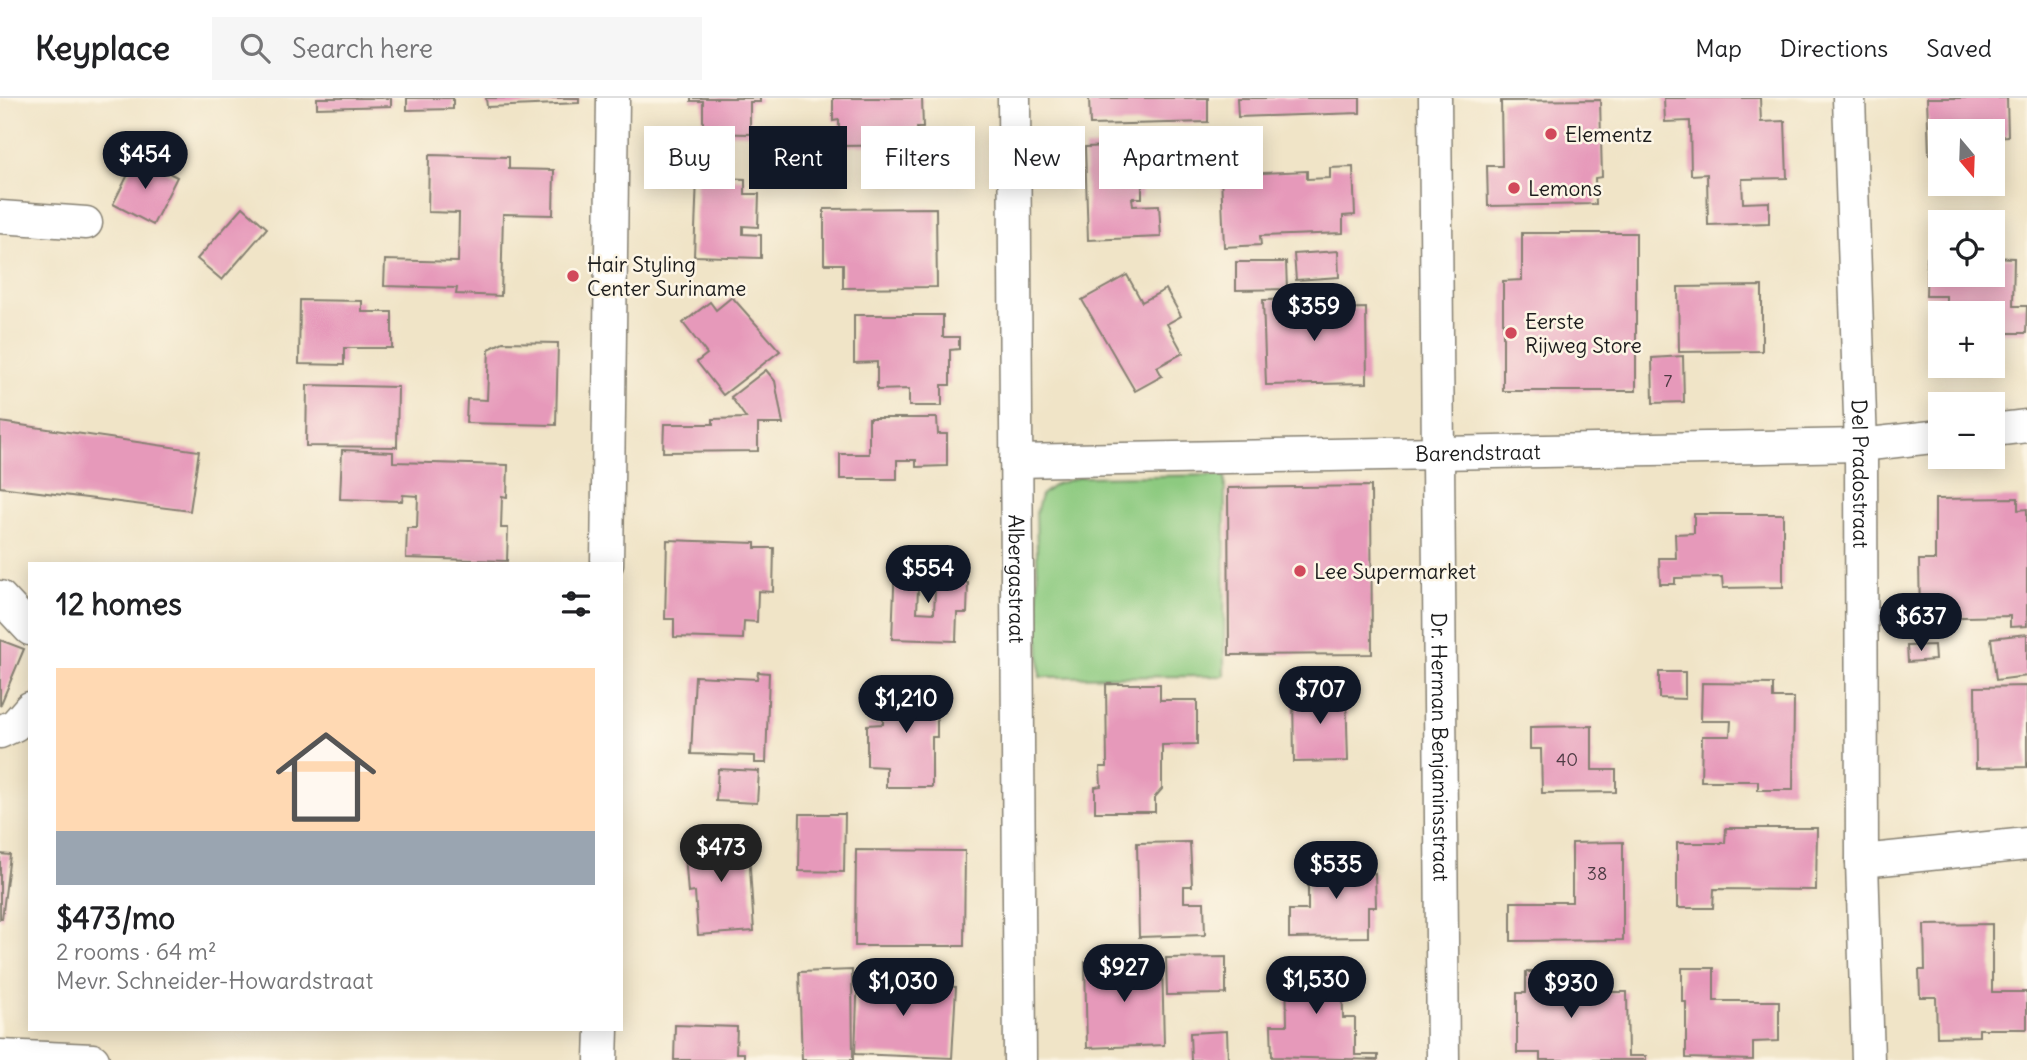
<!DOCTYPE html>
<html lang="en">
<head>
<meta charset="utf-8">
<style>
  :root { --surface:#fff; --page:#f6f6f6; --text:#202124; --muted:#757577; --line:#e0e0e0; --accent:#111827 }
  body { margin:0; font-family:Delius,sans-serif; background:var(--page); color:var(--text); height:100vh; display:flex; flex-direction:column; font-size:26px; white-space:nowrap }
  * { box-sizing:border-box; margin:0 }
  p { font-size:23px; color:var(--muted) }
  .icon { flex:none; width:38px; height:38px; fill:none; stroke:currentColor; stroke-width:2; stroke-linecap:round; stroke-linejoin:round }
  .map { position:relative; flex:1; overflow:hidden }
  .sheet { position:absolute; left:28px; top:464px; width:595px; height:469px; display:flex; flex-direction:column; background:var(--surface); border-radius:0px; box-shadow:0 4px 18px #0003 }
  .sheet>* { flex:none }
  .hud { position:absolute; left:644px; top:28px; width:665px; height:63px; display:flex; gap:14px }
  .needle { width:46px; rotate:161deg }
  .tools { position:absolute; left:1928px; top:21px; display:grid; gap:14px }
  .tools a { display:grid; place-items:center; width:77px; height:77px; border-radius:0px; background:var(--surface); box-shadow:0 4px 18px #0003; font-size:35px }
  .price { position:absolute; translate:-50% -60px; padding:0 16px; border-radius:24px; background:var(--accent); color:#fff; font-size:23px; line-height:46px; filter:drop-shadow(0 2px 4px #0008) }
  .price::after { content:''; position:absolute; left:50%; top:42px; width:21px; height:16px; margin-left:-10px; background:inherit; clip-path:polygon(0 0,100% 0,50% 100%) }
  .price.on { background:#222; color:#fff }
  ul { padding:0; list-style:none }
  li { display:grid; align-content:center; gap:14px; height:371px; padding:0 28px }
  li span { display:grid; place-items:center; height:217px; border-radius:0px; color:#555 }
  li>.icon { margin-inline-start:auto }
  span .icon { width:126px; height:126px; fill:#fffc; stroke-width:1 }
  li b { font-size:30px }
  h2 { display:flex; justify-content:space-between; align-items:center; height:84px; padding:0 28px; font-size:30px }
  .pill { padding:0 24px; border-radius:0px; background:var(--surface); box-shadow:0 4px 18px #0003; font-size:24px; line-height:63px }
  .pill.on { background:var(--accent); color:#fff }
  header { display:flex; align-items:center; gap:42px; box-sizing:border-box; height:98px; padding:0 35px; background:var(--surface); border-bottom:2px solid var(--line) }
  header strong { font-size:33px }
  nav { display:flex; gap:38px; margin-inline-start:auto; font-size:24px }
  .search { width:490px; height:63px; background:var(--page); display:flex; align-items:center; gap:18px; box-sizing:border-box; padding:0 24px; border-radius:0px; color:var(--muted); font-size:26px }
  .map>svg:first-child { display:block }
  .green { fill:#8dca80; stroke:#54734e; stroke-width:2 }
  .building { fill:#e699ba }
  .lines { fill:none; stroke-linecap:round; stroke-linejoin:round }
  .minor-casing { stroke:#868072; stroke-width:35 }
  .minor { stroke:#fff; stroke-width:32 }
  .poi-dot { fill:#d1495b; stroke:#fcf5e5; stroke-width:2.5 }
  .labels { text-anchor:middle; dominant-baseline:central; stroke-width:5; stroke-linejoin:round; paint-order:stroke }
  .number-label { font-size:18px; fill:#4e3b44 }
  .poi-label { font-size:21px; fill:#1c1c1c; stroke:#fcf5e5; text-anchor:start }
  .street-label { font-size:21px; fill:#1c1c1c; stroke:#fcf5e5 }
</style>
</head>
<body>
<header>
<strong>Keyplace</strong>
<div class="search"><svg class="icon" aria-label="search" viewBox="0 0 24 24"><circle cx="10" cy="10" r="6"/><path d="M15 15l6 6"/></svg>Search here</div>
<nav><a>Map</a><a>Directions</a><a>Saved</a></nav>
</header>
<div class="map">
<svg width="2027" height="962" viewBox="0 0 2027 962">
  <rect width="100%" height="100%" fill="#fcf5e5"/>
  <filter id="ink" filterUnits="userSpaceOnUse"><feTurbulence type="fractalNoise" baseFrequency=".0143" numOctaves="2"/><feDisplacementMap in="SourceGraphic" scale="14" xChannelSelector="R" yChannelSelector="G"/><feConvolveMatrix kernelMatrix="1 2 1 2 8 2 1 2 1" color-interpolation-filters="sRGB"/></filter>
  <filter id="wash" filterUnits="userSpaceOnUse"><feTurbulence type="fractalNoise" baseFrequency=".00686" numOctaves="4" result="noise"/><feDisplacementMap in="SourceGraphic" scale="28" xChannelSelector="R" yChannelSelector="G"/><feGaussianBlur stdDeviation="1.57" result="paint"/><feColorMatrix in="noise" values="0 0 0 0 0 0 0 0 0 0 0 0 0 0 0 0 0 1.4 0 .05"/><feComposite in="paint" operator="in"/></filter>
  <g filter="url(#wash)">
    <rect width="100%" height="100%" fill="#f0e4c7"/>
    <!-- green -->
    <polygon class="green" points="1225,377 1224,578 1040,579 1036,415 1041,397 1056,386 1080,379"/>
    <g id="blocks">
      <!-- building -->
      <g class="building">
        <polygon points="317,0 391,0 391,8 317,10"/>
        <polygon points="407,0 453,0 453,11 407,12"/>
        <polygon points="486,0 579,0 579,5 487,9"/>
        <polygon points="691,0 760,0 760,4 750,4 750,36 703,35 703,3 691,3"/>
        <polygon points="833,0 922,0 923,30 917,30 918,47 839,48 839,22 833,23"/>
        <polygon points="1089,0 1208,0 1208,24 1090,27"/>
        <polygon points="1237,0 1360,0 1360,15 1238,19"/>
        <polygon points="1664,0 1760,0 1761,24 1785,23 1787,80 1742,81 1743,105 1769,104 1769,125 1708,127 1707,76 1691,77 1690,23 1665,24"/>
        <polygon points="1927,0 2007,0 2008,38 1993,39 1993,33 1941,33 1941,56 1929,57"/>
        <polygon points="1600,2 1602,79 1595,80 1596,106 1488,108 1487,68 1502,68 1501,3"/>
        <polygon points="1168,46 1170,73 1142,74 1142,100 1132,100 1133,108 1159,107 1161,139 1088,142 1085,49"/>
        <polygon points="429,57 509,59 509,71 554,72 553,117 503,116 501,198 456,196 457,190 384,188 385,162 458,164 459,115 428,114"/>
        <polygon points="137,59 177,79 153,127 113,106"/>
        <polygon points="1353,69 1355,117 1343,118 1343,135 1260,138 1261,147 1224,149 1221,77 1307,73 1307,81 1330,80 1330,70"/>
        <polygon points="697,79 745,81 745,96 759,96 758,129 743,128 743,136 761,137 761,160 694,158"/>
        <polygon points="243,109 267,130 222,182 197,161"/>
        <polygon points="936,110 937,189 843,190 843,166 824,166 824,111"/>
        <polygon points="1522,135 1636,135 1636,293 1503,293 1503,183 1522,182"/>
        <polygon points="1338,153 1339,179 1296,182 1294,156"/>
        <polygon points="1927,159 1941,159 1941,177 1993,177 1993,159 2014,160 2013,208 2027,208 2026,235 1993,235 1993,215 1946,215 1946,198 1926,198"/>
        <polygon points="1236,164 1286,164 1287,191 1236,192"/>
        <polygon points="1127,177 1142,204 1166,191 1181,218 1167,226 1183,255 1157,269 1162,278 1135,293 1082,202"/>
        <polygon points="1762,188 1762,253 1679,254 1678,189"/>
        <polygon points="732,199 780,253 723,297 697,264 707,256 683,225 710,204 716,212"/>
        <polygon points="1328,201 1328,211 1366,210 1367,285 1266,287 1263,202"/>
        <polygon points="300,202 362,203 362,214 392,214 392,250 344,250 344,267 299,266"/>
        <polygon points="854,217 943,217 943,239 959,239 959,251 950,252 950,287 942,287 942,308 909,308 909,291 877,292 877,264 854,265"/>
        <polygon points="503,244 558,245 556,327 466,325 467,301 487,302 489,251"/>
        <polygon points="1683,258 1684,304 1653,305 1652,260"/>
        <polygon points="766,272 775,283 783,326 758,326 758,353 663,354 664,326 713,326 713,321 746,320 731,299"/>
        <polygon points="307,287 398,289 397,349 306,348"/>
        <polygon points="869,320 937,320 938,336 947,336 947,368 916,369 916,362 897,362 897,381 840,381 840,356 869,356"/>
        <polygon points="0,324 199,353 190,413 0,389"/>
        <polygon points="342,352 393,354 393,364 508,367 507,399 502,398 501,430 508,430 507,463 406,460 407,430 417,430 418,398 403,397 402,403 340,401"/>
        <polygon points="1371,388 1372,556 1229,557 1228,390"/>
        <polygon points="2018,400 2018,412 2027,411 2027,528 2010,529 2010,518 1920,520 1919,462 1935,462 1935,401"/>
        <polygon points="1694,416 1783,416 1783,489 1723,490 1722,479 1675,480 1675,486 1660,486 1659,460 1676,460 1675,436 1694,435"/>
        <polygon points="667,442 755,445 755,450 774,450 773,494 758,493 757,524 744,523 743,541 674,539 674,521 665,521"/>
        <polygon points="895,465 919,466 917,514 934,515 936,468 959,468 958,482 968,485 967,515 957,515 956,543 892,541"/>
        <polygon points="2027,536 2027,578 1996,582 1991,540"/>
        <polygon points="0,542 24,551 0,608"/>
        <polygon points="1934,547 1935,562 1908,564 1907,548"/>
        <polygon points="758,574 769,575 766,665 755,665 755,658 691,656 695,578 757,581"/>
        <polygon points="1659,574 1685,574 1685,601 1659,600"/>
        <polygon points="1702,585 1773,586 1773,600 1794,600 1793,692 1758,692 1758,683 1701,683 1702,638 1730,638 1731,623 1701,623"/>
        <polygon points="931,586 931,600 945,600 945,614 937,614 937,639 932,639 932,689 886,689 886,669 867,668 867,627 883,626 883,587"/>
        <polygon points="1106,586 1160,586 1160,602 1197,602 1197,646 1162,647 1162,691 1155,699 1155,714 1095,714 1095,689 1101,688 1100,669 1107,669"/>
        <polygon points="2027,588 2027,669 1976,670 1975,589"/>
        <polygon points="1346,592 1348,663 1294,664 1293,593"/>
        <polygon points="1592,628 1592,672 1616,672 1616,694 1542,695 1541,651 1530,651 1530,629"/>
        <polygon points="718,671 759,673 757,705 716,703"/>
        <polygon points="800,716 845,716 844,774 799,773"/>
        <polygon points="1726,730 1817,730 1816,792 1714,791 1713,810 1677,810 1677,745 1725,745"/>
        <polygon points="748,738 754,833 698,837 695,794 688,795 684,743"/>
        <polygon points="1190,744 1192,788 1184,788 1184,804 1204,804 1205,837 1139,839 1137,745"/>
        <polygon points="1623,744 1623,842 1511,843 1511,804 1572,804 1572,745"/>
        <polygon points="856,752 965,753 964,848 855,848"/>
        <polygon points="0,756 10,757 2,821 0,821"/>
        <polygon points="1368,763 1368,776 1375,775 1376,809 1368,809 1368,839 1289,840 1289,812 1308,812 1308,764"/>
        <polygon points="1992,826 1992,894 2027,894 2027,931 1979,931 1979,938 1937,939 1936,899 1920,899 1919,872 1925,872 1924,827"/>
        <polygon points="1226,859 1226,896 1167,897 1166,860"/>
        <polygon points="1162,862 1164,947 1087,950 1085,864"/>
        <polygon points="1342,864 1343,920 1355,920 1355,957 1378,957 1378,962 1272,959 1271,927 1287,927 1286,865"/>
        <polygon points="1682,870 1714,870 1714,903 1779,903 1779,943 1753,944 1753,962 1686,960 1686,904 1682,904"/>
        <polygon points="852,872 853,962 802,962 799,874"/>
        <polygon points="858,873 897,874 897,886 956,889 952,960 855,956"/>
        <polygon points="1526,874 1583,874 1583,894 1627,894 1628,958 1646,958 1646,962 1540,962 1540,955 1517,955 1517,895 1526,895"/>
        <polygon points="675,927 737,929 736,955 744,955 744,962 674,962"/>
        <polygon points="1227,933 1228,962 1191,962 1190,935"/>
      </g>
    </g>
  </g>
  <g filter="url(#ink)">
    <use href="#blocks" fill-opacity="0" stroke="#868072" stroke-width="2"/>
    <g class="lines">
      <defs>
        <g id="minor">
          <path id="s1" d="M1014,0L1020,962"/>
          <path id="s2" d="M1435,0L1443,962"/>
          <path id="s3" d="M1849,0L1861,347L1862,763L1868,962"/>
          <polyline points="0,119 86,125"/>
          <polyline points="1993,332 2027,328"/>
          <path id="s4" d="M1016,363L1861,347L1941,338"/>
          <polyline points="607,466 613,0"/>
          <polyline points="0,499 30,531"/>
          <polyline points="0,634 15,627 30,610"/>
          <polyline points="1862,763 2027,746"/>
          <polyline points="0,958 93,962"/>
          <polyline points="601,962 602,931"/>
        </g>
      </defs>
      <!-- minor casing -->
      <use href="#minor" class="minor-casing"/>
      <!-- minor -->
      <use href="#minor" class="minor"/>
    </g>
  </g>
  <!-- markers -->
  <g class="poi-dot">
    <circle cx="1551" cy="36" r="7"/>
    <circle cx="1514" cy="90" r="7"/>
    <circle cx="573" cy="178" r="7"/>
    <circle cx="1511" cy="235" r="7"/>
    <circle cx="1300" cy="473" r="7"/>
  </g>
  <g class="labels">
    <!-- number labels -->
    <g class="number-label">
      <text x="1668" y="282">7</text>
      <text x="1567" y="661">40</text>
      <text x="1597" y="775">38</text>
    </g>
    <!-- poi labels -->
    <g class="poi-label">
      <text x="1565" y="36">Elementz</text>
      <text x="1528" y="90">Lemons</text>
      <text x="587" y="166">Hair Styling<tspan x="587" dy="24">Center Suriname</tspan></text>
      <text x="1525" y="223">Eerste<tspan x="1525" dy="24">Rijweg Store</tspan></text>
      <text x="1314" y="473">Lee Supermarket</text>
    </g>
    <!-- street labels -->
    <g class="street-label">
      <text stroke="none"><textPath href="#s4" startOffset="462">Barendstraat</textPath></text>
      <text stroke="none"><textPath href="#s3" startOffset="376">Del Pradostraat</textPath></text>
      <text stroke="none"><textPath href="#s1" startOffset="481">Albergastraat</textPath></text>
      <text stroke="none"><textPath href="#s2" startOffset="649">Dr. Herman Benjaminsstraat</textPath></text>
    </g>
  </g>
</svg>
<div class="tools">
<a><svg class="needle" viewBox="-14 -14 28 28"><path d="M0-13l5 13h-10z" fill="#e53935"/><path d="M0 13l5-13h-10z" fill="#757577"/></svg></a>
<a><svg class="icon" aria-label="locate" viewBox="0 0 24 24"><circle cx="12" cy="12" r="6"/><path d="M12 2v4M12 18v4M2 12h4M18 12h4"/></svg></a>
<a>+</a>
<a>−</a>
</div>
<b class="price" style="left:145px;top:93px">$454</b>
<b class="price" style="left:1314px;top:245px">$359</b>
<b class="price" style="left:928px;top:507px">$554</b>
<b class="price" style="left:1921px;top:555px">$637</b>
<b class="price" style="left:1320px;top:628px">$707</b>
<b class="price" style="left:906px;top:637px">$1,210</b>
<b class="price on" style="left:721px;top:786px">$473</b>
<b class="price" style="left:1336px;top:803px">$535</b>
<b class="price" style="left:1124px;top:906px">$927</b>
<b class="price" style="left:1316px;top:918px">$1,530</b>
<b class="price" style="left:903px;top:920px">$1,030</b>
<b class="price" style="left:1571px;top:922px">$930</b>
<div class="hud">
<a class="pill">Buy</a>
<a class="pill on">Rent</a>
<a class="pill">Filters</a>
<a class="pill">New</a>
<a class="pill">Apartment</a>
</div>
<section class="sheet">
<h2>12 homes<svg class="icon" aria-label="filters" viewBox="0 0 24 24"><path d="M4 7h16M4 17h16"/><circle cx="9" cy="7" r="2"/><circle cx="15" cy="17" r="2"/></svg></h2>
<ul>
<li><span style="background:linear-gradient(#ffd9b3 75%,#9aa5b1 0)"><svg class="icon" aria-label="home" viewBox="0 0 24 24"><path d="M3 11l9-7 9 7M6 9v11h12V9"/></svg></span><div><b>$473/mo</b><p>2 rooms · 64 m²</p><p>Mevr. Schneider-Howardstraat</p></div></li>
</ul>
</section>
</div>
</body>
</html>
